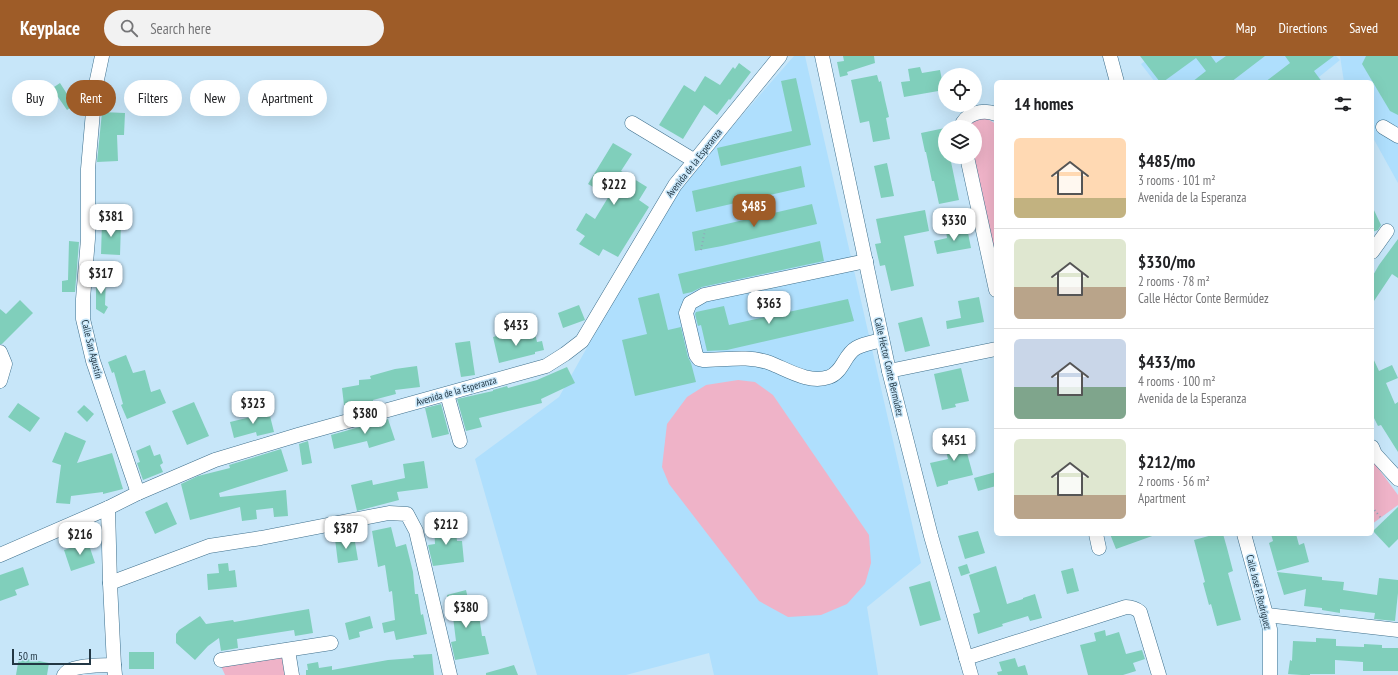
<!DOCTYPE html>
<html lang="en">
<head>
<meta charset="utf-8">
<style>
  :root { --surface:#fff; --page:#f2f2f2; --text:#202124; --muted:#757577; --line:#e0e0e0; --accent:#9e5c28 }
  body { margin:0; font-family:"PT Sans Narrow",sans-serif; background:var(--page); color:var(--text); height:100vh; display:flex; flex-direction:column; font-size:15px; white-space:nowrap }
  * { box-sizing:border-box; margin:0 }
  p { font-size:13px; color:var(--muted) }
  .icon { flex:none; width:22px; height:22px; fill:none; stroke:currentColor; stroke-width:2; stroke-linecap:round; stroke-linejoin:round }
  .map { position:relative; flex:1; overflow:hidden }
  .sheet { position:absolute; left:994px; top:24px; width:380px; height:456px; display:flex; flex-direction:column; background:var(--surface); border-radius:6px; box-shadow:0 4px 16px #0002 }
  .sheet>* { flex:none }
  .top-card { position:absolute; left:12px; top:24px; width:380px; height:36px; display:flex; gap:8px }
  .controls { position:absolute; left:938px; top:12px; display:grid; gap:8px }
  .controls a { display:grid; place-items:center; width:44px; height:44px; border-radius:50%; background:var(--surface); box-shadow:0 4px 16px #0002; font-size:20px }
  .scale { position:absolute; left:12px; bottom:10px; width:79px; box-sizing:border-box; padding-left:4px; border:2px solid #223744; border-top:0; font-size:11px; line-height:14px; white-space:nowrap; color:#223744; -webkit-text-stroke:3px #c7e6f9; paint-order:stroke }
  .price { position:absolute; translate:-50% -34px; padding:0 9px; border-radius:8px; background:#fff; color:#222; font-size:13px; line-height:26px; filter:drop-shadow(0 1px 2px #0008) }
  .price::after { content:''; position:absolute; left:50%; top:24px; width:12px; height:9px; margin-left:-6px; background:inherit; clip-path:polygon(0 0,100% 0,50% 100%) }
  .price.active { background:var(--accent); color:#fff }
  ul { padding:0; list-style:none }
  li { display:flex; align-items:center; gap:12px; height:100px; padding:0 20px }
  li+li { border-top:1px solid var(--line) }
  li span { display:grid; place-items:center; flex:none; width:112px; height:80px; border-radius:6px; color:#555 }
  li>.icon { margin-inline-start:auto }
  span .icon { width:48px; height:48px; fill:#fffc; stroke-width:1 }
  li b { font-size:17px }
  h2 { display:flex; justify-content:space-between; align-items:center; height:48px; padding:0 20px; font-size:17px }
  .tag { padding:0 14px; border-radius:18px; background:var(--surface); box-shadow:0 4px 16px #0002; font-size:14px; line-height:36px }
  .tag.active { background:var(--accent); color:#fff }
  header { display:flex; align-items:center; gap:24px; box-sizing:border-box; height:56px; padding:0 20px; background:var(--accent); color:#fff }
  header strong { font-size:19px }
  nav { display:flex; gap:22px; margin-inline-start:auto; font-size:14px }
  .search { width:280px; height:36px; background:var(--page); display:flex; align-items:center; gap:10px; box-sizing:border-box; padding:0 14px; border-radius:22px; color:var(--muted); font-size:15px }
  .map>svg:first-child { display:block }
  .built { fill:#afdffd }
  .green { fill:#efb3c8 }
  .building { fill:#80cfbb }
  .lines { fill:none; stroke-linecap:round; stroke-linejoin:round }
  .minor-casing { stroke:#3e6f8c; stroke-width:15 }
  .path { stroke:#8ea9ba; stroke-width:2; stroke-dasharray:1 3; stroke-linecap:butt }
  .minor { stroke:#fff; stroke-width:14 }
  .labels { text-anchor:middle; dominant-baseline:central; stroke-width:3; stroke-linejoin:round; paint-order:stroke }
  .street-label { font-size:10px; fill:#223744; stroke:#c7e6f9 }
</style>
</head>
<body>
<header>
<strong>Keyplace</strong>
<div class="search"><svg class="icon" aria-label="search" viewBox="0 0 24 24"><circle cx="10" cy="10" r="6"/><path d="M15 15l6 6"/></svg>Search here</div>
<nav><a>Map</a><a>Directions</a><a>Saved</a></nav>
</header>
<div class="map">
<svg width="1398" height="619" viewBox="0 0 1398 619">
  <rect width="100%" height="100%" fill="#c7e6f9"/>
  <!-- built -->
  <g class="built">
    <polygon points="794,0 805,0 921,507 867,551 878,619 714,619 709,597 626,619 537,619 475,403 559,341 652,177 680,130"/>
    <polygon points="1152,0 1336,0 1340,4 1319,21 1323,26 1155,26 1141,8"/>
    <polygon points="1340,0 1398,0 1398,127 1372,80 1372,26 1344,26"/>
  </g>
  <!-- green -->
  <g class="green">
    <polygon points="986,62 996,68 996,216 972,101 975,101 975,71 966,71 969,65"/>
    <polygon points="738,324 755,326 773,339 869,479 871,507 865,528 847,548 821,559 788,561 759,545 669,428 662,411 667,368 687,341 706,329"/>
    <polygon points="1372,404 1398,439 1398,449 1372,468"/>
    <polygon points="284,600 288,619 225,619 221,610"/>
  </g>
  <!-- building -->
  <g class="building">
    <polygon points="843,0 874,0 875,7 847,16 848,19 840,21 837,6 844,5"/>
    <polygon points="1140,0 1211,0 1216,7 1226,0 1265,0 1231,26 1192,26 1206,15 1196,2 1163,26 1160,26"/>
    <polygon points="1285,0 1334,0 1314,15 1322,26 1265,26 1290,7"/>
    <polygon points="1366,0 1398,0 1398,59 1390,55 1362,8"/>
    <polygon points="739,7 751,16 730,44 729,43 717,59 704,49 683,83 659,69 684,29 695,36 705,20 720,29 733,11 735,13"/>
    <polygon points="920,11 922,17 940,14 944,34 904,41 901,26 910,25 908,13"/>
    <polygon points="877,19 879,26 881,25 885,44 889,61 886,62 890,83 873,86 869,65 860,67 851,24"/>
    <polygon points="796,22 811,89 721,110 717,92 792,75 781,25"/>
    <polygon points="60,27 74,49 67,54 58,41 51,46 45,37"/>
    <polygon points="102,56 125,57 124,79 117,79 118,105 97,106"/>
    <polygon points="945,72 945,101 950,101 959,144 939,148 934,125 932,125 926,96 925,96 921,77"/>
    <polygon points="613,87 632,98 621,115 647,131 639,144 649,151 618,201 603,193 599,200 579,188 585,180 576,174 586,157 595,163 609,140 588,128"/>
    <polygon points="887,107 894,140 881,142 874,110"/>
    <polygon points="801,110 805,131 696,156 692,135"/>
    <polygon points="812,148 817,168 722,190 695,195 692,176"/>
    <polygon points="1372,150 1381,169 1378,174 1372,176"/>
    <polygon points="925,154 929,175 904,180 914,230 891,235 885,209 880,210 875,188 881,187 876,163"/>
    <polygon points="102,166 121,167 120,199 101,198"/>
    <polygon points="967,172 971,192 937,198 934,185 947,182 946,175"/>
    <polygon points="1398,183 1398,222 1392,218 1372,248 1372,221 1379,209"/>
    <polygon points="69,185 79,186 75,236 62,236 62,225 68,224"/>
    <polygon points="820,185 824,205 702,231 692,236 683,238 678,218"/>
    <polygon points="96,222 106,222 105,249 108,251 104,258 96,253"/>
    <polygon points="659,237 668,274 681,271 688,301 691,307 696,326 635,340 622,284 647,278 638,242"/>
    <polygon points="979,241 984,266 947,273 946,265 961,262 958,245"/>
    <polygon points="848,243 854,265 727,294 707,295 701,269 698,270 695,258 696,256 724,250 729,269"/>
    <polygon points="20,244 33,257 2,288 0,288 0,253 6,258"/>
    <polygon points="579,249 585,264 563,272 558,257"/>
    <polygon points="922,261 930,290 905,296 898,267"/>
    <polygon points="508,277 509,283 535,277 537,286 542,285 544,294 535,296 535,298 499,307 493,281"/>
    <polygon points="470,285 475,319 461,321 455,287"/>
    <polygon points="126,299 133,317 145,314 151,336 160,333 166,347 127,363 121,349 123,348 114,316 112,317 108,306"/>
    <polygon points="1372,300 1379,315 1392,309 1398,322 1386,327 1395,348 1398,346 1398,396 1381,369 1378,370 1372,358"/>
    <polygon points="417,310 420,331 395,334 396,338 373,344 373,345 344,349 342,332 359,329 359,324 371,323 370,320 395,313"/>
    <polygon points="567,311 575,327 541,343 542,347 479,362 482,371 466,375 457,343 493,335 493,334 507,330 508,332 537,324"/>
    <polygon points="961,312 969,345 955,348 956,351 942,354 934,318"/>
    <polygon points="194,346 209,380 187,389 172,355"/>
    <polygon points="18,347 40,362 30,376 8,361"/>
    <polygon points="441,348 449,378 432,382 425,352"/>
    <polygon points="84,349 94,358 87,366 77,356"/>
    <polygon points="268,352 274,376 257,380 256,376 234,382 230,366 259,359 258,355"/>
    <polygon points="388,363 395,384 369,392 367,385 334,393 331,379"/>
    <polygon points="65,376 86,385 77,407 112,397 123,433 103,438 103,436 71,440 70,448 56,447 61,409 52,406"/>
    <polygon points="971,380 975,395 967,397 973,419 948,425 948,428 937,431 930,407 948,403 944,387"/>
    <polygon points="308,385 312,407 302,409 299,388"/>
    <polygon points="150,389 154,400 160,398 163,407 160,409 163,416 143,424 137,407 140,406 136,395"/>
    <polygon points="281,393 288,415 219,437 220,441 286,434 288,460 274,461 273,452 256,454 257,463 242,465 240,451 190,464 181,428 198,420 230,412 229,409"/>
    <polygon points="424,405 428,432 397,436 399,444 357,455 351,429 372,424 373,429 405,422 403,408"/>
    <polygon points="996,416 996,430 978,435 974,422"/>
    <polygon points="167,446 177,468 155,478 145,456"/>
    <polygon points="1398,451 1398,483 1389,492 1373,475"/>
    <polygon points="455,467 457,485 462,485 464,506 433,510 428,489 435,488 434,469"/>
    <polygon points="391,471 396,491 406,488 413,516 415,538 418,538 421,559 423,558 427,578 396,584 394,575 384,577 382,567 395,564 392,535 389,536 385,509 378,511 372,475"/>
    <polygon points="978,475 985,497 965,503 958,480"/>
    <polygon points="1110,478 1155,478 1155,479 1116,493"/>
    <polygon points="1216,478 1223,478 1227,492 1233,515 1228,517 1241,564 1217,570 1211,548 1209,549 1203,527 1205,526 1194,484"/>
    <polygon points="1271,478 1296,478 1299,489 1304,487 1309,506 1277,515 1269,487 1273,485"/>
    <polygon points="354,480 358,504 338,507 335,483"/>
    <polygon points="88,486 95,507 71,515 64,494"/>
    <polygon points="228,507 229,515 235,514 237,531 208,534 207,518 219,517 218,508"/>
    <polygon points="967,508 970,517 961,520 958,511"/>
    <polygon points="996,510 1007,548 1023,543 1023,542 1035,538 1042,562 1030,565 1028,560 1002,568 1003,570 978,578 973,558 980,556 969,519"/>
    <polygon points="23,511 29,529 15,534 17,539 0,545 0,519"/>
    <polygon points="1073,512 1079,535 1067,538 1061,515"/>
    <polygon points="1277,516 1322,521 1322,524 1344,526 1343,534 1377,539 1379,522 1398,524 1398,537 1395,565 1374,563 1375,557 1340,553 1340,557 1322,554 1322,552 1304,550 1306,533 1284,539"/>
    <polygon points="930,525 941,564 920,570 909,531"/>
    <polygon points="466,534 472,560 479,559 482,580 485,580 489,598 455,604 451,586 456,585 452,553 450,553 447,539"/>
    <polygon points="309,553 313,577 295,580 294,574 237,583 238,592 221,595 219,582 208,590 195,604 176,587 176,578 179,574 200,560 206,568 233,564 234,566"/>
    <polygon points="370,560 373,572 359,576 360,581 349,584 345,567"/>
    <polygon points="1105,574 1106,580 1119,576 1126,598 1142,594 1145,603 1133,607 1136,615 1123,619 1088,619 1080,589 1096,585 1094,577"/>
    <polygon points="1316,582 1336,583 1336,590 1364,591 1364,588 1382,589 1382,592 1398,592 1398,615 1363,615 1363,606 1335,604 1335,618 1310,618 1310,619 1302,619 1288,618 1290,604 1292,605 1293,585 1316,586"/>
    <rect x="129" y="596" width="25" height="17"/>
    <polygon points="432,598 434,619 306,619 306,614 308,614 307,608 318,606 319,612 332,610 332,614 388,604 414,602 413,599"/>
    <polygon points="19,601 49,607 47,619 16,619"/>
    <polygon points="1015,602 1018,611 1025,609 1028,619 998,619 997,616 1002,615 999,606"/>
    <polygon points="514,609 518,619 486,619 486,617"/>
  </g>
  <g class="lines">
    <defs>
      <g id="minor">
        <polyline points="102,0 95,33 88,113 88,183 83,243 83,263 93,305 138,437"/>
        <polyline points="822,0 889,315 931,480 971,619"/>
        <polyline points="1110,0 1117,26"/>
        <polyline points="632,67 695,105"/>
        <path d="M961,71C965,57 983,53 996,58"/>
        <polyline points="1383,71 1398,80"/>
        <polyline points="967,101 996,234"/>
        <polyline points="1372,196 1387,175"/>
        <path d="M866,205L704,239L690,247L686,257L696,299L699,303L703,304C724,304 749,299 770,307C788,314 809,328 829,321C843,316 844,299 856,292C863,288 874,286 882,284"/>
        <polyline points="0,296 5,308 0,325"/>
        <polyline points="889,315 996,293"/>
        <polyline points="447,338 460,385"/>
        <polyline points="1372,391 1375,398 1398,423"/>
        <polyline points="108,452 110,527 114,609 115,619"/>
        <polyline points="1096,478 1099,492"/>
        <polyline points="1244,478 1270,573 1270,619"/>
        <polyline points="0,499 108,452 138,437 215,404 298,379 546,310 565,298 582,285 675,129 780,0"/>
        <polyline points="110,527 209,490 261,482 389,457 407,458 416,475 450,619"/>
        <polyline points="1267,559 1398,574"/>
        <polyline points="288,594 292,619"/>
        <path d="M966,602L1126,551C1132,551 1135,552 1140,556L1159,619"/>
        <polyline points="221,604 331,587"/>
        <path d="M64,619C70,608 102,610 114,609"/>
      </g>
    </defs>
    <!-- minor casing -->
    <use href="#minor" class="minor-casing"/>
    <!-- path -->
    <g class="path">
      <polyline points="701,194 705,174"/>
      <polyline points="1372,451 1381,462"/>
    </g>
    <!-- minor -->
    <use href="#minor" class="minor"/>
  </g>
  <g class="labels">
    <!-- street labels -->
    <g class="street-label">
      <text transform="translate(694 107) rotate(-52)">Avenida de la Esperanza</text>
      <text transform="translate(92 293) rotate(76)">Calle San Agustín</text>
      <text transform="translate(889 311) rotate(77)">Calle Héctor Conte Bermúdez</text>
      <text transform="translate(456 335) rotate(-16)">Avenida de la Esperanza</text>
      <text transform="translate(1259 536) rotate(76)">Calle José P. Rodríguez</text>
    </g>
  </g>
</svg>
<div class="controls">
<a><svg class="icon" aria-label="locate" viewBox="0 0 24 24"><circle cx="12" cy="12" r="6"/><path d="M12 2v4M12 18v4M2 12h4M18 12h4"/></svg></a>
<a><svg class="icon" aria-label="layers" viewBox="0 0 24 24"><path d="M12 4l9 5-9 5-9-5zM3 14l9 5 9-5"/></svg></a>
</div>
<div class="scale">50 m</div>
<b class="price" style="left:614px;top:150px">$222</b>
<b class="price active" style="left:754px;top:172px">$485</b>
<b class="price" style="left:111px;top:182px">$381</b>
<b class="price" style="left:954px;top:186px">$330</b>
<b class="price" style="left:101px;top:239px">$317</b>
<b class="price" style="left:769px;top:269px">$363</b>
<b class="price" style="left:516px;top:291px">$433</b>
<b class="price" style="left:253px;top:369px">$323</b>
<b class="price" style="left:365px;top:379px">$380</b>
<b class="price" style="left:954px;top:406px">$451</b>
<b class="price" style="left:446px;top:490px">$212</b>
<b class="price" style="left:346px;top:494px">$387</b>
<b class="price" style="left:80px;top:500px">$216</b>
<b class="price" style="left:466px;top:573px">$380</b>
<div class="top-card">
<a class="tag">Buy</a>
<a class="tag active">Rent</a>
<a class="tag">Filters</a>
<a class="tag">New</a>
<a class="tag">Apartment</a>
</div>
<section class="sheet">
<h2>14 homes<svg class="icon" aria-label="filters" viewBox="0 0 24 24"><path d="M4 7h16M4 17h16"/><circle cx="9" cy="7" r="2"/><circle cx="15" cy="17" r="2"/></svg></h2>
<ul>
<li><span style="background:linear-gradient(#ffd9b3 75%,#c2b280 0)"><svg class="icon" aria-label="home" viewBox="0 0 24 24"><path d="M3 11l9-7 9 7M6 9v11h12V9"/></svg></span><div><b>$485/mo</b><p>3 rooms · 101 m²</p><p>Avenida de la Esperanza</p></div></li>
<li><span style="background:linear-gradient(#dfe7d0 60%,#b9a48a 0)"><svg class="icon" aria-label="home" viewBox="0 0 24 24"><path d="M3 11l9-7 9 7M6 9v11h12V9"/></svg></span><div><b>$330/mo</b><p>2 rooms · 78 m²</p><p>Calle Héctor Conte Bermúdez</p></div></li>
<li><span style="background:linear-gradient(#c9d6e8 60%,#7fa58c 0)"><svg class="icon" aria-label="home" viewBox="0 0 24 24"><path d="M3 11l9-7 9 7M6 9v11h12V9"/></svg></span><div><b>$433/mo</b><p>4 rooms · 100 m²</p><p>Avenida de la Esperanza</p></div></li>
<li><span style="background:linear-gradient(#dfe7d0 70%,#b9a48a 0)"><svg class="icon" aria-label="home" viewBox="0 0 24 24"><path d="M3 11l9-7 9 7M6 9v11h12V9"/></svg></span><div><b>$212/mo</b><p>2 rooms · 56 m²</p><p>Apartment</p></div></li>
</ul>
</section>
</div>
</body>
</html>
